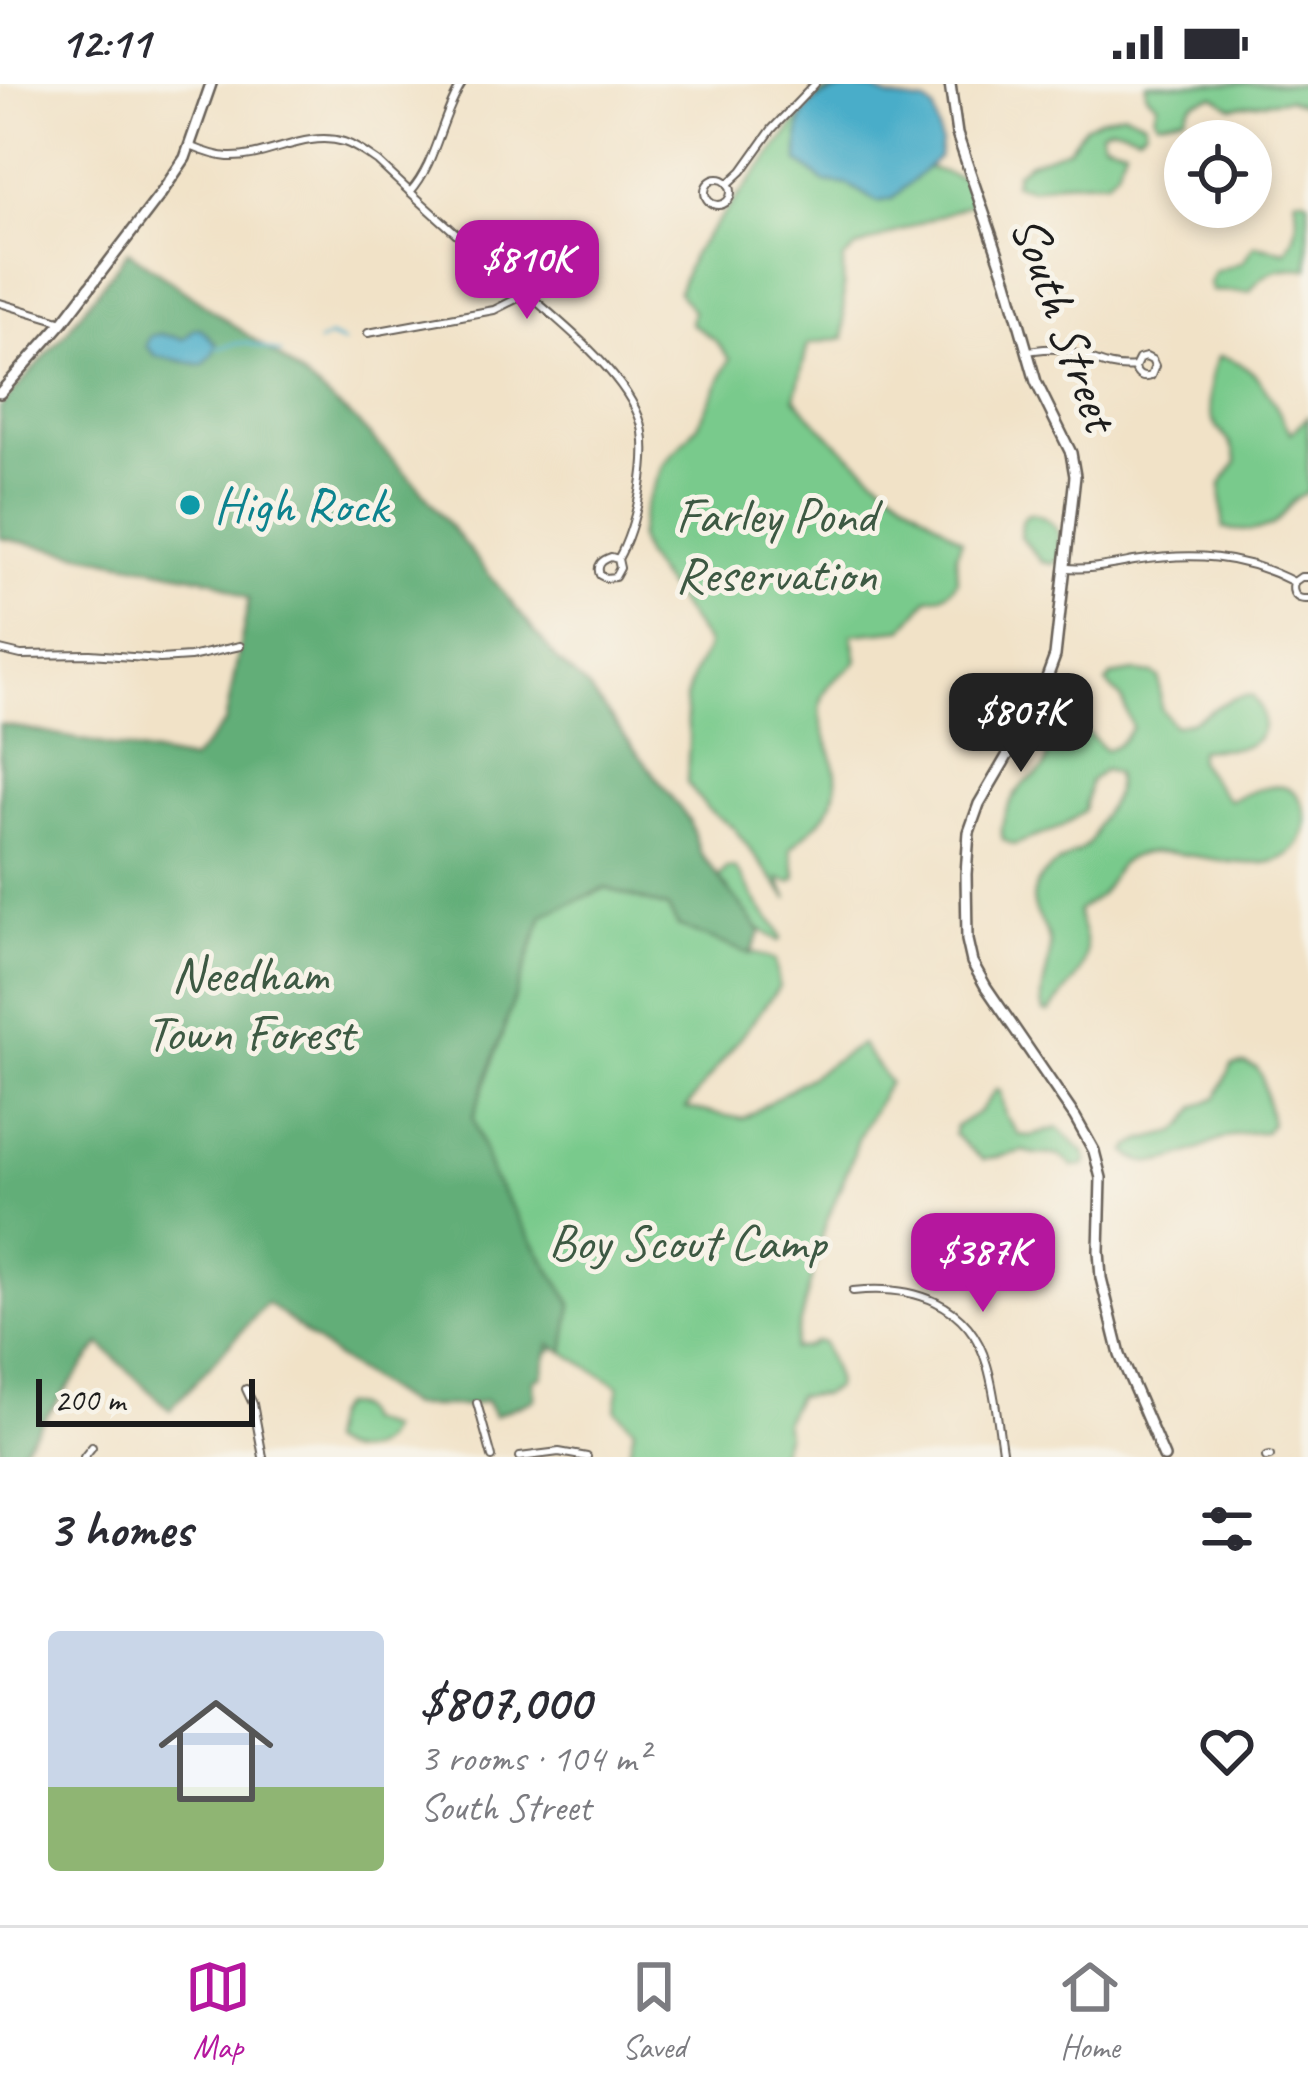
<!DOCTYPE html>
<html lang="en">
<head>
<meta charset="utf-8">
<style>
  :root { --surface:#fff; --page:#f7f7f7; --text:#2b2b33; --muted:#7c7c81; --line:#e1e1e2; --accent:#b5179e }
  body { margin:0; font-family:Caveat,sans-serif; background:var(--page); color:var(--text); height:100vh; display:flex; flex-direction:column; font-size:45px; white-space:nowrap }
  * { box-sizing:border-box; margin:0 }
  p { font-size:39px; color:var(--muted) }
  .icon { flex:none; width:66px; height:66px; fill:none; stroke:currentColor; stroke-width:2; stroke-linecap:round; stroke-linejoin:round }
  .map { position:relative; height:1373px; overflow:hidden }
  .sheet { display:flex; flex-direction:column; background:var(--surface); flex:1 }
  .sheet>* { flex:none }
  .controls { position:absolute; left:1164px; top:36px; display:grid; gap:24px }
  .controls a { display:grid; place-items:center; width:108px; height:108px; border-radius:50%; background:var(--surface); box-shadow:0 6px 18px #0003; font-size:60px }
  .scale { position:absolute; left:36px; bottom:30px; width:219px; box-sizing:border-box; padding-left:12px; border:6px solid #1c1c1c; border-top:0; font-size:33px; line-height:42px; white-space:nowrap; color:#1c1c1c; -webkit-text-stroke:9px #f7f3e8; paint-order:stroke }
  .price { position:absolute; translate:-50% -102px; padding:0 27px; border-radius:24px; background:var(--accent); color:#fff; font-size:39px; line-height:78px; filter:drop-shadow(0 3px 6px #0008) }
  .price::after { content:''; position:absolute; left:50%; top:72px; width:36px; height:27px; margin-left:-18px; background:inherit; clip-path:polygon(0 0,100% 0,50% 100%) }
  .price.active { background:#222; color:#fff }
  ul { padding:0; list-style:none }
  li { display:flex; align-items:center; gap:36px; height:300px; padding:0 48px }
  li span { display:grid; place-items:center; flex:none; width:336px; height:240px; border-radius:12px; color:#555 }
  li>.icon { margin-inline-start:auto }
  span .icon { width:144px; height:144px; fill:#fffc; stroke-width:1 }
  li b { font-size:51px }
  h2 { display:flex; justify-content:space-between; align-items:center; height:144px; padding:0 48px; font-size:51px }
  .status { display:flex; justify-content:space-between; align-items:center; height:84px; padding:0 60px; background:var(--surface); direction:ltr }
  .status svg { height:33px; fill:currentColor }
  .tabs { display:flex; justify-content:space-around; align-items:center; height:168px; border-top:3px solid var(--line); background:var(--surface); font-size:33px; color:var(--muted) }
  .tabs a { display:grid; justify-items:center; gap:6px }
  .tabs .active { color:var(--accent) }
  .map>svg:first-child { display:block }
  .green { fill:#79ca8c; stroke:#4a7354; stroke-width:3 }
  .forest { fill:#62ae78; stroke:#3f654a; stroke-width:3 }
  .water { fill:#4aadc9; stroke:#336472; stroke-width:3 }
  .lines { fill:none; stroke-linecap:round; stroke-linejoin:round }
  .stream { stroke:#4aadc9; stroke-width:3 }
  .minor-casing { stroke:#676158; stroke-width:10 }
  .tertiary-casing { stroke:#676158; stroke-width:14 }
  .minor { stroke:#fff; stroke-width:6 }
  .tertiary { stroke:#fff; stroke-width:9 }
  .culture-dot { fill:#0f9aa8; stroke:#f7f3e8; stroke-width:4.5 }
  .labels { text-anchor:middle; dominant-baseline:central; stroke-width:10; stroke-linejoin:round; paint-order:stroke }
  .street-label { font-size:51px; fill:#1c1c1c; stroke:#f7f3e8 }
  .culture-label { font-size:51px; fill:#0d838f; stroke:#f7f3e8; text-anchor:start }
  .park-label { font-size:51px; fill:#3d5943; stroke:#f7f3e8 }
</style>
</head>
<body>
<div class="status"><b>12:11</b><svg viewBox="0 0 49 12"><path d="M0 12V9h3v3zM5 12V6h3v6zM10 12V3h3v9zM15 12V0h3v12zM26 1h20v11H26zM47 4h2v5h-2z"/></svg></div>
<div class="map">
<svg width="1308" height="1373" viewBox="0 0 1308 1373">
  <rect width="100%" height="100%" fill="#f7f3e8"/>
  <filter id="ink" filterUnits="userSpaceOnUse"><feTurbulence type="fractalNoise" baseFrequency=".00833" numOctaves="2"/><feDisplacementMap in="SourceGraphic" scale="24" xChannelSelector="R" yChannelSelector="G"/><feConvolveMatrix kernelMatrix="1 2 1 2 8 2 1 2 1" color-interpolation-filters="sRGB"/></filter>
  <filter id="wash" filterUnits="userSpaceOnUse"><feTurbulence type="fractalNoise" baseFrequency=".004" numOctaves="4" result="noise"/><feDisplacementMap in="SourceGraphic" scale="48" xChannelSelector="R" yChannelSelector="G"/><feGaussianBlur stdDeviation="2.7" result="paint"/><feColorMatrix in="noise" values="0 0 0 0 0 0 0 0 0 0 0 0 0 0 0 0 0 1.4 0 .05"/><feComposite in="paint" operator="in"/></filter>
  <g filter="url(#wash)">
    <rect width="100%" height="100%" fill="#f1e2c7"/>
    <!-- green -->
    <g class="green">
      <path d="M1146,0H1308V23L1287,15L1232,23L1214,12C1200,16 1190,16 1185,31L1158,37L1154,32L1157,19L1146,10Z"/>
      <path d="M859,1L860,13L919,81L966,95L975,118L856,164L843,176L844,254L808,260L795,314C846,376 899,409 962,456L956,471L957,497C950,508 942,513 929,514L903,545L852,550L857,576C848,589 830,595 824,610C808,644 852,680 830,722C821,740 804,750 791,765L797,794L791,798L779,795L788,815L733,743L707,725L687,699L689,653L685,618L694,588L706,566L707,559L645,473L638,454L646,420L664,380L698,341L730,275L717,258L691,239L693,227L678,208L693,169L820,9Z"/>
      <path d="M1123,28L1145,37V44L1139,50C1125,48 1114,37 1101,47L1103,57L1125,63L1117,86L1107,96L1059,98L1031,105L1014,100L1016,88L1030,78L1068,65L1085,42L1101,34Z"/>
      <path d="M1302,113L1308,116V185C1282,182 1264,186 1250,208L1212,207L1209,200L1214,188L1243,178L1254,161L1286,167C1298,149 1299,135 1295,114Z"/>
      <path d="M1219,272C1262,280 1271,317 1291,349L1308,333V408C1288,417 1292,420 1280,434C1269,449 1239,448 1223,444L1221,400L1237,378C1234,362 1227,355 1217,343C1205,327 1209,287 1219,272Z"/>
      <path d="M1028,430C1041,430 1050,436 1058,447L1060,472L1054,480L1042,478L1020,452L1023,434Z"/>
      <path d="M1134,588L1153,590L1159,594L1161,624L1173,641C1203,641 1223,609 1252,612C1265,627 1270,651 1248,661C1234,667 1214,663 1199,666L1198,677C1206,687 1220,710 1229,716C1252,710 1286,685 1302,719C1305,727 1308,738 1305,746C1286,814 1184,755 1137,771C1112,779 1115,794 1100,810C1095,817 1085,820 1078,827C1078,839 1084,844 1085,856C1091,888 1067,904 1050,928H1044C1037,908 1051,884 1050,863C1050,844 1029,828 1034,809C1040,780 1074,776 1090,758C1094,754 1095,747 1097,741C1107,719 1120,717 1115,689L1104,686L1090,697L1084,727L1062,743L1014,761L1003,756C998,738 1010,716 1022,702C1029,694 1040,692 1045,682C1051,670 1043,656 1041,644L1052,631C1074,629 1090,653 1105,666C1118,663 1126,654 1132,643L1122,615L1106,599L1112,592Z"/>
      <path d="M727,784H735C745,795 750,808 758,820C766,833 777,839 781,855L778,857L753,840L728,861L775,876L779,903L686,1024L743,1035L861,960L889,998L859,1052L853,1072L825,1142L793,1265L805,1263L816,1257L823,1259L836,1295L835,1303L822,1311L797,1312L784,1337L786,1350L778,1373H640L629,1368L634,1344L616,1326L619,1302L564,1268L566,1248L554,1265L541,1275L492,1092L473,1034L543,830L606,804L668,824L678,842Z"/>
      <path d="M1244,979L1257,984L1262,992L1271,1040L1265,1048C1252,1048 1240,1049 1227,1053C1201,1063 1148,1095 1127,1068L1130,1063L1144,1056L1176,1048L1186,1039L1196,1023L1217,1013L1232,981Z"/>
      <path d="M996,1006L1000,1007L1005,1031L1019,1051L1030,1052L1058,1044L1084,1068L1087,1077L1084,1082L1073,1083C1056,1062 1045,1076 1024,1067L983,1076L954,1051L955,1043L980,1027Z"/>
      <path d="M340,1321C353,1320 360,1325 364,1337L388,1345C378,1373 348,1373 327,1358L332,1332Z"/>
    </g>
    <!-- forest -->
    <polygon class="forest" points="128,167 280,274 356,337 418,402 559,578 588,604 689,736 701,770 761,848 750,870 678,842 668,824 606,804 543,831 473,1034 492,1092 572,1220 564,1268 550,1260 542,1292 534,1296 535,1315 494,1332 486,1317 465,1322 410,1322 338,1275 267,1219 170,1326 100,1260 16,1373 0,1373 0,640 191,677 225,639 249,515 214,496 0,454 0,323 64,251"/>
    <!-- water -->
    <g class="water">
      <path d="M853,4L873,6L890,14L926,19L934,26L941,59L939,73L892,115L878,118L848,101L825,98L798,78C798,32 802,12 853,4Z"/>
      <polygon points="198,244 202,245 216,260 213,270 203,281 156,272 146,262 150,252 160,250 184,255 194,245"/>
    </g>
    <g class="lines">
      <!-- stream -->
      <g class="stream">
        <polyline points="319,258 329,253 343,259"/>
        <path d="M216,264C222,264 228,261 234,260C249,257 267,265 281,269"/>
      </g>
    </g>
  </g>
  <g filter="url(#ink)">
    <g class="lines">
      <defs>
        <g id="minor">
          <path d="M190,62C202,67 215,72 228,73C267,75 305,46 344,58C356,62 368,71 378,78C414,112 450,145 487,176C532,215 618,278 639,333C653,368 636,443 618,475L611,473C602,476 596,481 600,491L606,494L615,493L620,484L618,475"/>
          <circle cx="718" cy="108" r="13"/>
          <polyline points="728,100 742,87 772,45 815,0"/>
          <path d="M410,108C437,78 440,34 462,0"/>
          <polyline points="0,219 63,238"/>
          <polyline points="368,249 494,226 526,210"/>
          <path d="M1027,267C1037,266 1047,264 1057,265C1085,269 1105,287 1135,283C1136,292 1143,295 1151,292L1155,282L1152,276L1146,273L1139,275L1135,283"/>
          <path d="M1067,484C1089,486 1112,481 1134,477C1192,468 1241,470 1294,498L1301,493H1308"/>
          <path d="M1294,498C1291,509 1296,516 1308,515"/>
          <polyline points="0,566 21,571 90,570 160,575 190,573 240,562"/>
          <path d="M853,1207C912,1201 969,1217 987,1281C996,1311 998,1343 1003,1373"/>
          <polyline points="246,1305 253,1320 263,1373"/>
          <polyline points="477,1319 492,1373"/>
          <polyline points="84,1373 92,1363"/>
          <polyline points="520,1373 559,1368 587,1373"/>
          <polyline points="1266,1373 1270,1372"/>
        </g>
        <g id="tertiary">
          <polyline points="950,0 957,50 1007,197 1036,298 1071,369 1075,392 1055,572 1037,621 979,720 969,748 966,790 967,856 972,878 986,903 1075,1033 1094,1067 1101,1094 1099,1167 1101,1194 1120,1271 1164,1373"/>
          <polyline points="0,309 63,238 160,111 185,74 211,0"/>
        </g>
      </defs>
      <!-- minor casing -->
      <use href="#minor" class="minor-casing"/>
      <!-- tertiary casing -->
      <use href="#tertiary" class="tertiary-casing"/>
      <!-- minor -->
      <use href="#minor" class="minor"/>
      <!-- tertiary -->
      <use href="#tertiary" class="tertiary"/>
    </g>
  </g>
  <!-- markers -->
  <circle class="culture-dot" cx="190" cy="421" r="12"/>
  <g class="labels">
    <!-- street labels -->
    <g class="street-label">
      <text transform="translate(1065 239) rotate(70)">South Street</text>
    </g>
    <!-- culture labels -->
    <g class="culture-label">
      <text x="214" y="421">High Rock</text>
    </g>
    <!-- park labels -->
    <g class="park-label">
      <text x="776" y="431">Farley Pond<tspan x="776" dy="59">Reservation</tspan></text>
      <text x="250" y="890">Needham<tspan x="250" dy="59">Town Forest</tspan></text>
      <text x="687" y="1158">Boy Scout Camp</text>
    </g>
  </g>
</svg>
<div class="controls">
<a><svg class="icon" aria-label="locate" viewBox="0 0 24 24"><circle cx="12" cy="12" r="6"/><path d="M12 2v4M12 18v4M2 12h4M18 12h4"/></svg></a>
</div>
<div class="scale">200 m</div>
<b class="price" style="left:527px;top:238px">$810K</b>
<b class="price active" style="left:1021px;top:691px">$807K</b>
<b class="price" style="left:983px;top:1231px">$387K</b>
</div>
<section class="sheet">
<h2>3 homes<svg class="icon" aria-label="filters" viewBox="0 0 24 24"><path d="M4 7h16M4 17h16"/><circle cx="9" cy="7" r="2"/><circle cx="15" cy="17" r="2"/></svg></h2>
<ul>
<li><span style="background:linear-gradient(#c9d6e8 65%,#8fb573 0)"><svg class="icon" aria-label="home" viewBox="0 0 24 24"><path d="M3 11l9-7 9 7M6 9v11h12V9"/></svg></span><div><b>$807,000</b><p>3 rooms · 104 m²</p><p>South Street</p></div><svg class="icon" aria-label="heart" viewBox="0 0 24 24"><path d="M12 20l-8-8c-3-5 5-10 8-4 3-6 11-1 8 4z"/></svg></li>
</ul>
</section>
<nav class="tabs">
<a class="active"><svg class="icon" aria-label="map" viewBox="0 0 24 24"><path d="M3 6l6-2 6 2 6-2v14l-6 2-6-2-6 2zM9 4v14M15 6v14"/></svg>Map</a>
<a><svg class="icon" aria-label="saved" viewBox="0 0 24 24"><path d="M7 4h10v16l-5-4-5 4z"/></svg>Saved</a>
<a><svg class="icon" aria-label="home" viewBox="0 0 24 24"><path d="M3 11l9-7 9 7M6 9v11h12V9"/></svg>Home</a>
</nav>
</body>
</html>
